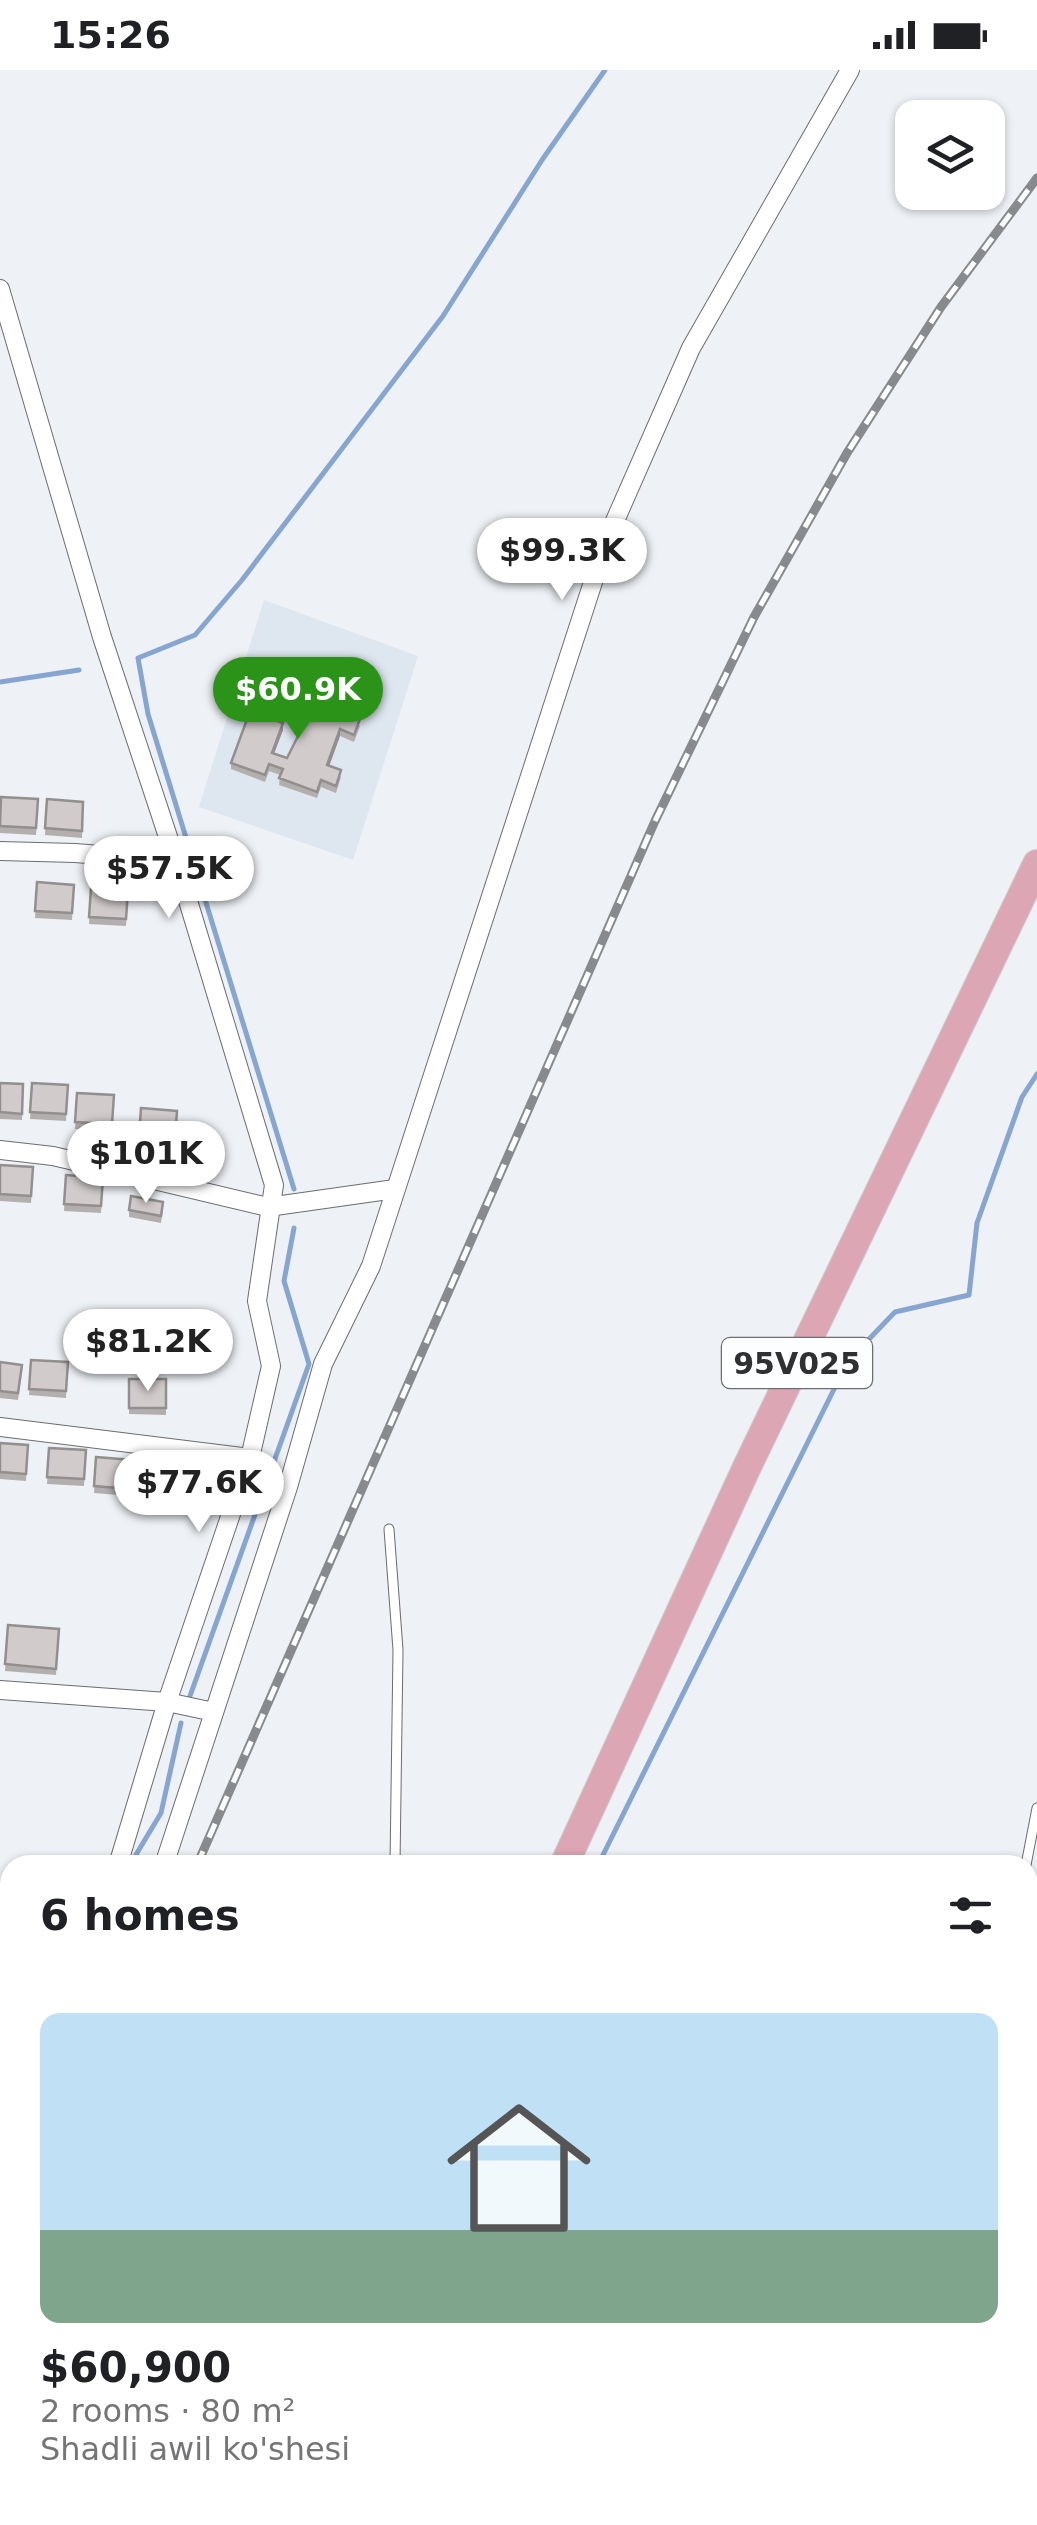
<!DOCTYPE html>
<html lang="en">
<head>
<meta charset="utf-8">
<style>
  :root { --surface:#fff; --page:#f6f6f6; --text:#202124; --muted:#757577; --accent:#2c9319 }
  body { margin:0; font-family:"DejaVu Sans",sans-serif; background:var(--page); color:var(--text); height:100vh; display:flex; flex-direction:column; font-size:38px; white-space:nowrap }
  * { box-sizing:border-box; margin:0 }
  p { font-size:32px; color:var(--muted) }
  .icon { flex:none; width:55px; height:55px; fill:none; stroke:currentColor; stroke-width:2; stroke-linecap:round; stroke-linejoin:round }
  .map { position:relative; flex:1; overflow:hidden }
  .drawer { position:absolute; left:0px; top:1785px; width:1038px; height:670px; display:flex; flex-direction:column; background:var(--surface); border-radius:30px 30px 0 0; box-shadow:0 2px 8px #0004 }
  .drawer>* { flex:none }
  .fabs { position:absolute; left:895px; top:30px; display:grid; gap:20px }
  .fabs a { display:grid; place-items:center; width:110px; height:110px; border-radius:20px; background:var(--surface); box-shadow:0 2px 8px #0004; font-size:50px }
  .price { position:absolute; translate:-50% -85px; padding:0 22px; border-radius:35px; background:#fff; color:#222; font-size:32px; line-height:65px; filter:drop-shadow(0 2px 5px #0008) }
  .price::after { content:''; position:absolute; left:50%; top:60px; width:30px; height:22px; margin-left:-15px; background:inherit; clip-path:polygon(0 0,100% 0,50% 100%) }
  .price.selected { background:var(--accent); color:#fff }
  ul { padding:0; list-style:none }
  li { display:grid; align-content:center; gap:20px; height:530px; padding:0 40px }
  li span { display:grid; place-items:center; height:310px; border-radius:20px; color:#555 }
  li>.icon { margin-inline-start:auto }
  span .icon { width:180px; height:180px; fill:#fffc; stroke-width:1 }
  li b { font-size:42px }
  h2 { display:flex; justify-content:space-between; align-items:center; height:120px; padding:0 40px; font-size:42px }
  .status { display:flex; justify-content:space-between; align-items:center; height:70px; padding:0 50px; background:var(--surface); direction:ltr }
  .status svg { height:28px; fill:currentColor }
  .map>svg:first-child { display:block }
  .built { fill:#dee6f0 }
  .water { fill:#86a5d1 }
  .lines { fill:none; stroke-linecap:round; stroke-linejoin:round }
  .stream { stroke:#86a5d1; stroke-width:5 }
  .service-casing { stroke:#6b6d70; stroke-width:11 }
  .minor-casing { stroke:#6b6d70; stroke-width:20 }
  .primary-casing { stroke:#cdcdce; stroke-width:30 }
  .service { stroke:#fff; stroke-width:9 }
  .minor { stroke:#fff; stroke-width:18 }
  .primary { stroke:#dda6b5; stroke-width:28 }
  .rail-casing { stroke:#898a8d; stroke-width:9 }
  .rail { stroke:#fdfeff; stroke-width:5; stroke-dasharray:15; stroke-linecap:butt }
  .wall { fill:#b4afaf }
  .shaded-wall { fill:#928f8e }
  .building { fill:#d1cccb; stroke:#928f8e; stroke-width:2.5 }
  .labels { text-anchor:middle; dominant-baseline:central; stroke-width:8; stroke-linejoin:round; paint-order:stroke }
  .shield { fill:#fdfeff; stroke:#6d6e6f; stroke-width:2.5 }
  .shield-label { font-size:30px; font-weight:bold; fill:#2f3031 }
</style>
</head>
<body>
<div class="status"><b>15:26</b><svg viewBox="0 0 49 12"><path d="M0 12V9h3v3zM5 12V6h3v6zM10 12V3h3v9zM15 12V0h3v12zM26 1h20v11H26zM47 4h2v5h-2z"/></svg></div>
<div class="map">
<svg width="1037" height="2455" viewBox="0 0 1037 2455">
  <rect width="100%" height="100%" fill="#eef1f5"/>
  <!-- built -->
  <polygon class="built" points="264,530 418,586 353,790 199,737"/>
  <!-- water -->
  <g class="water">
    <polygon points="1037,2101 1037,2455 964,2455 966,2445 1028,2445 1028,2147"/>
    <polygon points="389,2445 706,2445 743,2455 385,2455"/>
  </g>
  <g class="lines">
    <!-- stream -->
    <g class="stream">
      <polyline points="0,612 79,600"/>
      <polyline points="294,1119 148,644 138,588 195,565 242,510 443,246 542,90 605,0"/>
      <polyline points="190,1626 309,1294 284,1211 294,1158"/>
      <polyline points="131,1793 161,1743 181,1653"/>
      <polyline points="598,1795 848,1291 895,1242 969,1225 977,1153 1022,1027 1037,1004"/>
      <polyline points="0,2060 10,2033"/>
      <polyline points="336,2455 340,2445"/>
    </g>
    <defs>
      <g id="service">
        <polyline points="389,1459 398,1580 395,1795"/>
        <polyline points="1026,1795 1037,1738"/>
        <polyline points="913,2455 916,2445"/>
      </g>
      <g id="minor">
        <polyline points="0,219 102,567 176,791 274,1115 257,1231 271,1296 250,1388 167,1632 118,1795"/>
        <polyline points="0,781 75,783 176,791"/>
        <polyline points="0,1080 53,1086 268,1137 395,1119"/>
        <polyline points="0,1357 250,1388"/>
        <polyline points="0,1620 167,1632 214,1642"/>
        <polyline points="164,1795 288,1417 323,1294 371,1196 607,469 691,278 850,0"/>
        <polyline points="0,1882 10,1883"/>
        <polyline points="0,2153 10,2123"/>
        <polyline points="0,2206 10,2193"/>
      </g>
      <g id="primary">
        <polyline points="564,1795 746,1399 1037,794"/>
        <polyline points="287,2455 291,2445"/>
      </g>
    </defs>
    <!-- service casing -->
    <use href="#service" class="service-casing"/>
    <!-- minor casing -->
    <use href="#minor" class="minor-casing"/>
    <!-- primary casing -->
    <use href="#primary" class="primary-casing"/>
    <!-- service -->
    <use href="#service" class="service"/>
    <!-- minor -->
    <use href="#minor" class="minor"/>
    <!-- primary -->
    <use href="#primary" class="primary"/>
    <defs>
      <g id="rail">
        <polyline points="197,1795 655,751 754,547 847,383 941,237 1037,108"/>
        <polyline points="0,2266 10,2241"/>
      </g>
    </defs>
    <!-- rail casing -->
    <use href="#rail" class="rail-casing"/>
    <!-- rail -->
    <use href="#rail" class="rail"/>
  </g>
  <!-- wall -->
  <g class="wall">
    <polygon points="313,632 350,640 348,645 360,656 354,672 340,666 329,696 341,707 336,723 321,717 317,728 279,715 280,705 269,701 265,712 231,699 231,693 283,660 274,683 287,688 304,653 291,649 291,642"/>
    <polygon points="38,729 36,765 0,763 0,745"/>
    <polygon points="47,729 83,732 82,768 45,765"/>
    <polygon points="37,812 74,815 72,850 35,848"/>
    <polygon points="91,818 128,820 126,856 89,854"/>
    <polygon points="0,1013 23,1014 22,1050 0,1049"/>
    <polygon points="32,1013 68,1015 66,1051 30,1049"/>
    <polygon points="77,1023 114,1025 112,1061 75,1059"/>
    <polygon points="141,1038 177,1041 175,1076 139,1074"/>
    <polygon points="0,1095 33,1097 31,1133 0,1131"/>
    <polygon points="66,1105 103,1108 101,1143 64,1141"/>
    <polygon points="163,1139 161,1153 129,1147 129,1140"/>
    <polygon points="31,1290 68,1292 66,1328 29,1325"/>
    <polygon points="0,1292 22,1301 18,1330 0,1328"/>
    <polygon points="129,1309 166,1309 166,1345 129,1344"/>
    <polygon points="0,1373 28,1375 26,1411 0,1409"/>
    <polygon points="49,1378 86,1380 84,1416 47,1414"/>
    <polygon points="96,1387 132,1390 130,1426 94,1423"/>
    <polygon points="8,1555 59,1559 56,1605 5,1601"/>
  </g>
  <!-- shaded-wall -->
  <g class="shaded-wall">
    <polygon points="283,653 283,660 272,689 272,683"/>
    <polygon points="340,659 340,666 327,702 327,695"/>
  </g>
  <!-- building -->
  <g class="building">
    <polygon points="317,621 350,633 346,644 360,649 354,665 340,659 327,695 341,700 336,716 321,710 317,722 279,708 283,699 269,694 265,705 231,693 250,641 283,653 272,683 287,688 307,648 291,642 297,626 313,632"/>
    <polygon points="1,727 38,729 36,758 0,756"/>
    <polygon points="47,729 83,732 82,761 45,758"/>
    <polygon points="37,812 74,815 72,843 35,841"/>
    <polygon points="91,818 128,820 126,849 89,847"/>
    <polygon points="0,1013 23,1014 22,1044 0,1042"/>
    <polygon points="32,1013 68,1015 66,1044 30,1042"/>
    <polygon points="77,1023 114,1025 112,1054 75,1052"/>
    <polygon points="141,1038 177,1041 175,1070 139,1067"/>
    <polygon points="0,1095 33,1097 31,1126 0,1124"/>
    <polygon points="66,1105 103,1108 101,1136 64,1134"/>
    <polygon points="131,1126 163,1132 161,1146 129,1140"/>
    <polygon points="31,1290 68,1292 66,1321 29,1319"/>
    <polygon points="0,1292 22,1295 18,1323 0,1321"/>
    <rect x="129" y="1309" width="37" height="29"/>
    <polygon points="0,1373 28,1375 26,1404 0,1402"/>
    <polygon points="49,1378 86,1380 84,1409 47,1407"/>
    <polygon points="96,1387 132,1390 130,1419 94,1416"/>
    <polygon points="8,1555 59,1559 56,1599 5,1594"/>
  </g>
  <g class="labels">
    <!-- shield labels -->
    <rect class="shield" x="722" y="1268" width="150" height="50" rx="8"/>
    <g class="shield-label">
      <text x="797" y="1293">95V025</text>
    </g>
  </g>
</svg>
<div class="fabs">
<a><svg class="icon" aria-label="layers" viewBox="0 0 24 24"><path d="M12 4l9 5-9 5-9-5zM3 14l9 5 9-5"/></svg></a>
</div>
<b class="price" style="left:562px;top:533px">$99.3K</b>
<b class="price selected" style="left:298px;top:672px">$60.9K</b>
<b class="price" style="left:169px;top:851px">$57.5K</b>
<b class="price" style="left:146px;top:1136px">$101K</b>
<b class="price" style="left:148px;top:1324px">$81.2K</b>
<b class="price" style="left:199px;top:1465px">$77.6K</b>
<section class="drawer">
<h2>6 homes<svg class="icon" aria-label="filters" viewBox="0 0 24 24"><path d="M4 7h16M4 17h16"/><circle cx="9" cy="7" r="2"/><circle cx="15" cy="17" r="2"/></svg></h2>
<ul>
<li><span style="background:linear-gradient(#bfe0f5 70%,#7fa58c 0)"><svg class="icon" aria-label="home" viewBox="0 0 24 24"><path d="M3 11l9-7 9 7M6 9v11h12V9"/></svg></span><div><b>$60,900</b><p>2 rooms · 80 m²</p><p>Shadli awil ko'shesi</p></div></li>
</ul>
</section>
</div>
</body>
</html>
